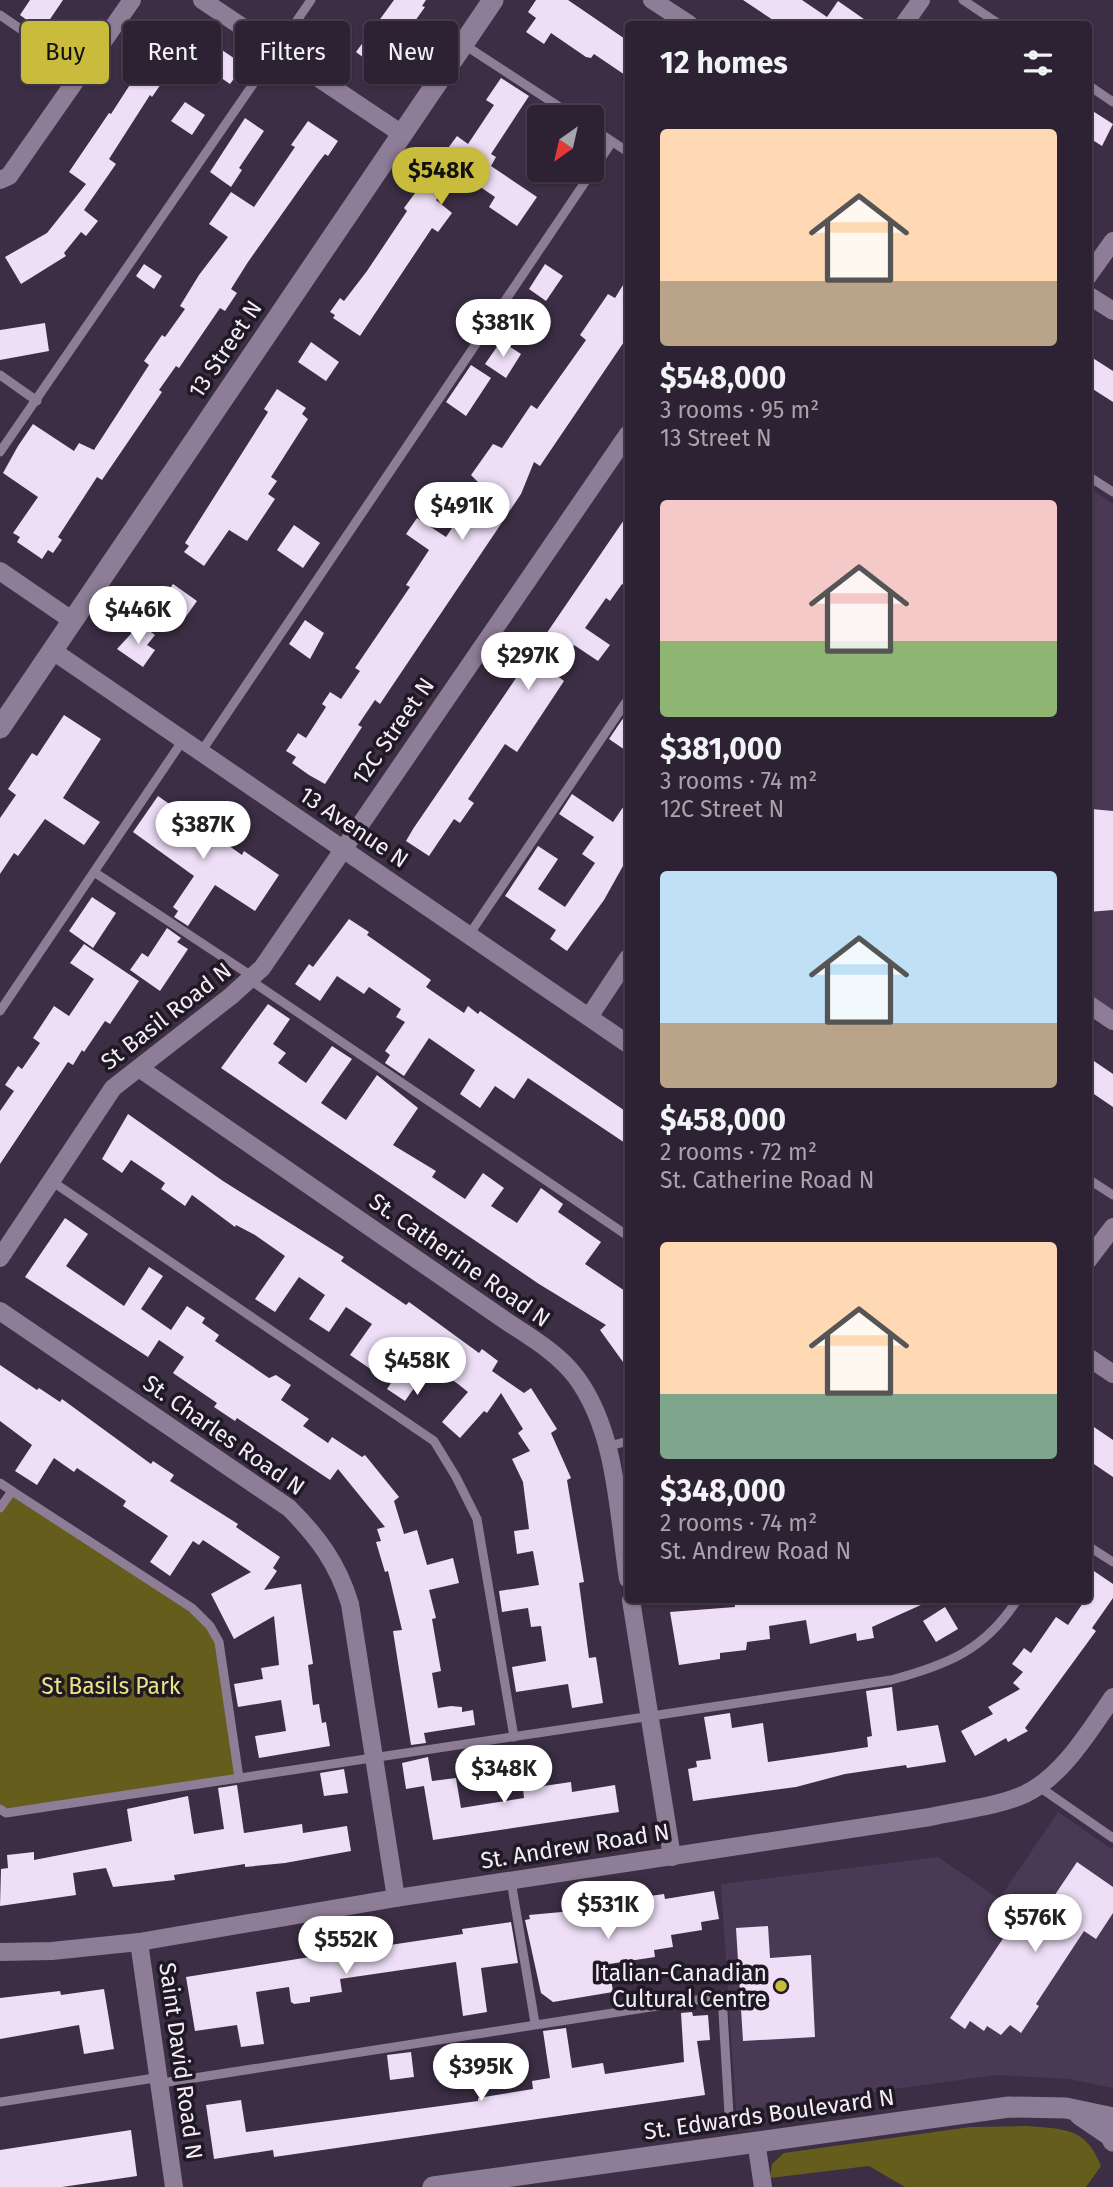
<!DOCTYPE html>
<html lang="en">
<head>
<meta charset="utf-8">
<style>
  :root { --surface:#2d2233; --page:#392f3f; --text:#f1f3f6; --muted:#a7a4ac; --line:#483f4e; --accent:#c9bb3b }
  body { margin:0; font-family:"Fira Sans",sans-serif; background:var(--page); color:var(--text); height:100vh; display:flex; flex-direction:column; font-size:26px; white-space:nowrap }
  * { box-sizing:border-box; margin:0 }
  p { font-size:23px; color:var(--muted) }
  .icon { flex:none; width:38px; height:38px; fill:none; stroke:currentColor; stroke-width:2; stroke-linecap:round; stroke-linejoin:round }
  .map { position:relative; flex:1; overflow:hidden }
  .drawer { position:absolute; left:625px; top:21px; width:467px; height:1582px; display:flex; flex-direction:column; background:var(--surface); border-radius:7px; box-shadow:0 2px 5px #0004,0 0 0 2px var(--line) }
  .drawer>* { flex:none }
  .banner { position:absolute; left:21px; top:21px; width:499px; height:63px; display:flex; gap:14px }
  .needle { width:46px; rotate:214deg }
  .fabs { position:absolute; left:527px; top:105px; display:grid; gap:14px }
  .fabs a { display:grid; place-items:center; width:77px; height:77px; border-radius:7px; background:var(--surface); box-shadow:0 2px 5px #0004,0 0 0 2px var(--line); font-size:35px }
  .price { position:absolute; translate:-50% -60px; padding:0 16px; border-radius:24px; background:#fff; color:#222; font-size:23px; line-height:46px; filter:drop-shadow(0 2px 4px #0008) }
  .price::after { content:''; position:absolute; left:50%; top:42px; width:21px; height:16px; margin-left:-10px; background:inherit; clip-path:polygon(0 0,100% 0,50% 100%) }
  .price.current { background:var(--accent); color:#111 }
  ul { padding:0; list-style:none }
  li { display:grid; align-content:center; gap:14px; height:371px; padding:0 35px }
  li span { display:grid; place-items:center; height:217px; border-radius:7px; color:#555 }
  li>.icon { margin-inline-start:auto }
  span .icon { width:126px; height:126px; fill:#fffc; stroke-width:1 }
  li b { font-size:30px }
  h2 { display:flex; justify-content:space-between; align-items:center; height:84px; padding:0 35px; font-size:30px }
  .pill { padding:0 24px; border-radius:7px; background:var(--surface); box-shadow:0 2px 5px #0004,0 0 0 2px var(--line); font-size:24px; line-height:63px }
  .pill.current { background:var(--accent); color:#111 }
  .map>svg:first-child { display:block }
  .built { fill:#4a3954 }
  .green { fill:#645d1b }
  .building { fill:#eedff7 }
  .lines { fill:none; stroke-linecap:round; stroke-linejoin:round }
  .lane { stroke:#8d7d96; stroke-width:9 }
  .street { stroke:#8d7d96; stroke-width:18 }
  .secondary { stroke:#8d7d96; stroke-width:21 }
  .poi-dot { fill:#c9bb3b; stroke:#1f1923; stroke-width:2.5 }
  .labels { text-anchor:middle; dominant-baseline:central; stroke-width:7; stroke-linejoin:round; paint-order:stroke }
  .street-label { font-size:23px; fill:#f5ecfa; stroke:#1f1923 }
  .park-label { font-size:23px; fill:#eee384; stroke:#1f1923 }
  .poi-label { font-size:23px; fill:#f5ecfa; stroke:#1f1923; text-anchor:end }
</style>
</head>
<body>
<div class="map">
<svg width="1113" height="2187" viewBox="0 0 1113 2187">
  <rect width="100%" height="100%" fill="#3c2e44"/>
  <!-- built -->
  <g class="built">
    <polygon points="1088,487 1113,504 1113,1021 1088,1004"/>
    <polygon points="1058,1812 1113,1850 1113,2088 1069,2079 996,2075 736,2111 721,1884 938,1857 999,1899"/>
  </g>
  <!-- green -->
  <g class="green">
    <polygon points="12,1491 192,1608 216,1635 239,1778 0,1809 0,1508"/>
    <path d="M1026,2126C1064,2129 1086,2127 1101,2166L1086,2187H905L869,2166L770,2178L772,2164L784,2153L970,2127Z"/>
  </g>
  <!-- building -->
  <g class="building">
    <polygon points="30,0 63,0 42,31 20,15"/>
    <polygon points="394,0 426,0 422,6 425,7 380,70 356,52"/>
    <polygon points="536,0 568,0 628,41 628,77 594,54 591,58 586,57 551,33 544,44 526,32 536,18 528,12"/>
    <polygon points="743,0 802,0 827,17 838,1 871,24 779,24"/>
    <polygon points="170,23 215,54 219,48 244,65 230,84 183,52 152,97 150,95 109,159 116,164 84,210 98,221 86,236 81,232 64,253 66,256 21,284 5,257 47,233 86,184 69,172 109,113 111,114"/>
    <polygon points="501,78 529,96 491,154 496,157 491,166 537,197 517,226 489,207 495,197 457,171 436,200 452,213 438,232 432,228 360,336 333,318 335,315 330,312 340,298 344,301 367,271 407,211 404,208 457,136 468,144 494,105 486,100"/>
    <polygon points="185,102 205,115 192,135 171,121"/>
    <polygon points="1088,108 1113,124 1102,146 1088,137"/>
    <polygon points="245,118 264,131 239,168 242,170 231,187 210,172"/>
    <polygon points="308,121 338,141 328,156 325,154 318,163 248,262 231,289 237,293 225,311 220,308 179,368 176,366 159,390 162,392 102,480 97,477 58,537 62,540 53,553 48,550 42,559 17,542 20,537 13,533 38,497 3,473 18,446 33,424 74,451 79,443 94,450 149,365 144,361 162,335 165,337 185,309 180,306 199,275 228,237 209,224 231,192 254,207 295,147 291,145"/>
    <polygon points="144,264 162,276 154,289 136,276"/>
    <polygon points="545,264 563,276 546,301 529,289"/>
    <polygon points="628,277 628,336 540,466 534,462 521,494 380,704 375,700 358,725 362,727 325,784 309,775 292,763 296,757 286,751 298,733 306,738 326,707 322,704 330,692 341,699 360,671 355,668 410,587 406,585 429,550 406,534 417,518 446,537 481,485 471,475 493,444 502,448 531,405 537,409 586,340 580,335 608,294 615,298"/>
    <polygon points="45,323 49,351 0,360 0,330"/>
    <polygon points="501,341 521,354 506,378 485,364"/>
    <polygon points="311,342 339,362 326,381 298,362"/>
    <polygon points="1088,355 1113,371 1113,402 1088,386"/>
    <polygon points="471,365 491,378 466,416 446,402"/>
    <polygon points="277,389 306,408 302,414 308,419 271,477 277,481 268,494 275,499 247,541 229,530 204,566 184,552 189,546 185,543 268,412 264,409"/>
    <polygon points="628,514 628,588 622,584 610,601 606,598 585,628 610,645 598,661 574,645 555,674 564,681 517,752 505,744 468,799 474,803 460,823 454,819 429,856 406,841 413,829"/>
    <polygon points="294,525 320,543 303,568 277,550"/>
    <polygon points="173,584 197,601 180,625 156,609"/>
    <polygon points="305,620 324,633 310,659 289,644"/>
    <polygon points="140,624 155,635 147,645 155,650 143,667 117,649"/>
    <polygon points="628,711 628,752 609,739"/>
    <polygon points="64,715 101,739 63,798 100,822 84,845 45,819 18,856 14,853 0,874 0,818 16,795 8,789 32,753 37,756"/>
    <polygon points="572,794 613,822 628,800 628,857 604,900 567,951 550,939 556,930 505,896 538,846 558,859 538,889 565,907 595,863 582,854 594,837 559,814"/>
    <polygon points="158,796 242,855 244,851 279,875 255,911 215,885 188,926 174,917 178,911 173,907 194,876 133,832"/>
    <polygon points="1091,809 1113,811 1113,910 1088,912 1088,819 1092,819"/>
    <polygon points="92,897 116,913 93,948 69,931"/>
    <polygon points="349,919 369,932 367,935 431,980 426,987 464,1013 468,1006 478,1014 480,1011 628,1113 628,1145 528,1078 514,1099 495,1086 480,1108 460,1094 475,1070 429,1038 404,1076 385,1063 390,1055 385,1051 405,1022 396,1017 401,1009 369,987 364,994 337,976 320,1001 295,984 309,964 313,967"/>
    <polygon points="167,928 181,938 177,942 188,949 160,991 130,970 142,953 148,957"/>
    <polygon points="84,944 139,981 110,1024 105,1021 84,1052 82,1050 73,1065 68,1062 0,1164 0,1111 14,1091 5,1085 18,1066 22,1069 40,1043 33,1038 54,1006 69,1016 94,979 70,963"/>
    <polygon points="268,1004 290,1019 273,1044 286,1053 278,1063 306,1083 332,1046 352,1059 321,1103 346,1120 377,1075 418,1108 393,1145 436,1171 432,1177 465,1199 483,1173 504,1188 491,1206 517,1223 541,1188 563,1204 558,1212 601,1242 585,1264 628,1293 628,1369 600,1330 606,1325 539,1284 221,1068"/>
    <polygon points="1088,1057 1113,1074 1113,1107 1088,1090"/>
    <polygon points="128,1114 223,1181 344,1257 341,1261 406,1305 409,1302 479,1353 482,1349 498,1361 492,1371 524,1393 531,1388 557,1429 551,1433 571,1478 567,1480 584,1582 579,1583 589,1658 596,1657 603,1703 572,1708 568,1684 516,1692 512,1667 546,1661 541,1626 531,1627 528,1608 502,1612 499,1591 539,1585 533,1551 517,1554 514,1531 529,1529 523,1482 512,1459 530,1451 518,1433 523,1429 501,1393 487,1413 484,1411 460,1438 442,1422 468,1392 458,1384 430,1365 405,1401 387,1389 391,1383 350,1355 372,1324 346,1307 329,1332 309,1319 325,1295 299,1277 275,1312 255,1299 285,1256 255,1235 236,1225 235,1227 192,1195 185,1206 161,1189 165,1183 131,1160 122,1173 102,1159"/>
    <polygon points="65,1218 88,1234 66,1266 124,1306 149,1267 163,1276 141,1309 171,1330 187,1306 205,1318 202,1323 219,1335 215,1341 269,1378 276,1375 291,1385 281,1400 309,1419 303,1426 328,1443 332,1437 362,1457 365,1455 399,1497 394,1501 404,1534 417,1530 427,1565 453,1558 459,1583 429,1590 436,1618 432,1619 441,1671 432,1673 438,1708 451,1706 462,1707 462,1712 473,1710 475,1725 424,1733 426,1743 411,1745 393,1631 402,1630 388,1571 385,1572 376,1542 381,1541 377,1529 385,1527 338,1469 330,1480 237,1418 235,1421 214,1407 217,1403 173,1373 184,1357 159,1340 148,1357 25,1277"/>
    <polygon points="0,1365 37,1390 39,1388 60,1402 62,1399 151,1464 153,1461 174,1475 170,1481 238,1524 236,1527 280,1557 273,1568 277,1571 264,1590 301,1584 313,1664 308,1665 313,1705 319,1704 322,1723 326,1722 330,1746 259,1758 255,1736 286,1731 281,1700 238,1707 234,1684 263,1679 261,1668 279,1665 274,1616 234,1639 211,1594 251,1572 203,1540 199,1545 193,1541 170,1576 150,1562 168,1536 123,1506 126,1501 77,1468 74,1472 54,1458 37,1485 15,1471 32,1445 0,1421"/>
    <polygon points="1088,1423 1113,1440 1113,1477 1088,1460"/>
    <polygon points="1088,1567 1113,1584 1113,1598 1092,1628 1096,1631 1025,1728 1028,1731 1008,1742 1006,1738 975,1756 961,1731 993,1714 988,1707 1020,1689 1013,1683 1023,1672 1012,1664 1024,1648 1031,1653 1056,1617 1068,1625 1085,1600 1088,1600"/>
    <polygon points="742,1600 932,1600 872,1627 874,1638 857,1641 856,1633 810,1644 806,1620 769,1626 770,1639 747,1642 746,1650 720,1653 720,1659 679,1665 670,1612 735,1607 734,1601"/>
    <polygon points="945,1607 958,1629 936,1642 923,1621"/>
    <polygon points="892,1687 897,1731 938,1725 946,1762 907,1768 906,1765 845,1774 796,1787 693,1801 688,1769 697,1767 696,1761 711,1759 704,1717 730,1713 732,1728 763,1723 768,1762 830,1753 868,1747 867,1737 872,1736 866,1691"/>
    <polygon points="428,1757 432,1781 456,1778 461,1808 524,1798 523,1789 571,1782 572,1792 615,1785 619,1812 433,1840 424,1786 406,1789 402,1763"/>
    <polygon points="344,1769 348,1793 324,1796 320,1773"/>
    <polygon points="237,1785 244,1833 302,1824 303,1833 347,1826 351,1851 285,1863 245,1867 245,1864 174,1875 175,1880 113,1887 106,1868 73,1873 76,1895 0,1906 1,1869 8,1868 7,1855 34,1852 34,1860 132,1841 127,1809 188,1796 194,1834 224,1829 218,1788"/>
    <polygon points="1077,1862 1113,1887 1113,1913 1096,1939 1084,1931 1036,2004 1039,2006 1021,2033 1010,2025 1001,2035 987,2026 984,2031 970,2021 965,2029 950,2018 1022,1910 1038,1920"/>
    <polygon points="714,1891 719,1919 701,1922 702,1930 671,1935 673,1947 654,1950 655,1957 609,1964 613,1992 553,2002 541,1993 525,1920 530,1919 529,1915 605,1908 606,1915 638,1910 636,1898 664,1894 665,1899"/>
    <polygon points="511,1922 518,1963 481,1968 487,2012 463,2016 456,1962 340,1979 342,1992 310,1997 310,2002 294,2004 291,2002 289,1987 256,1992 264,2044 241,2047 237,2025 195,2031 186,1977 316,1956 316,1952 341,1947 389,1940 390,1945 463,1934 462,1929"/>
    <polygon points="768,1926 770,1958 811,1955 815,2037 743,2041 736,1928"/>
    <polygon points="104,1989 114,2049 84,2054 79,2025 0,2039 0,1998 60,1991 61,1995"/>
    <polygon points="692,2012 693,2016 708,2015 710,2040 697,2041 705,2095 274,2157 273,2150 214,2159 206,2105 241,2100 246,2132 478,2101 478,2098 533,2089 532,2081 550,2078 543,2031 566,2028 572,2068 603,2063 605,2074 684,2062 681,2013"/>
    <polygon points="411,2052 414,2077 390,2080 387,2055"/>
    <polygon points="131,2130 137,2176 62,2187 0,2187 0,2150"/>
  </g>
  <g class="lines">
    <!-- lane -->
    <g class="lane">
      <polyline points="963,0 999,24"/>
      <polyline points="0,15 82,71"/>
      <polyline points="463,44 575,117"/>
      <polyline points="1088,85 1113,102"/>
      <polyline points="592,128 628,152"/>
      <polyline points="0,375 37,401"/>
      <polyline points="0,452 311,0"/>
      <polyline points="1088,476 1113,492"/>
      <polyline points="201,752 612,142"/>
      <polyline points="94,872 253,977"/>
      <polyline points="469,935 628,699"/>
      <polyline points="250,980 628,1236"/>
      <polyline points="0,1011 183,740"/>
      <polyline points="1088,1179 1113,1195"/>
      <polyline points="50,1180 434,1441 456,1477 477,1519 514,1737"/>
      <polyline points="606,1447 628,1441"/>
      <polyline points="0,1483 12,1491 0,1508"/>
      <polyline points="12,1491 192,1608 210,1626 219,1642 239,1778"/>
      <polyline points="1088,1546 1113,1562"/>
      <polyline points="1038,1786 1113,1838"/>
      <path d="M0,1809L6,1813L891,1680C947,1665 985,1650 1017,1600"/>
      <polyline points="511,1881 535,2023"/>
      <polyline points="162,2083 722,1996 729,2114"/>
      <polyline points="0,2102 161,2077"/>
    </g>
    <!-- street -->
    <g class="street">
      <polyline points="202,0 402,134"/>
      <polyline points="652,0 689,24"/>
      <polyline points="904,24 921,0"/>
      <polyline points="0,180 9,176 132,0"/>
      <polyline points="1088,276 1113,241"/>
      <polyline points="1088,295 1113,311"/>
      <polyline points="0,571 73,621"/>
      <polyline points="53,651 628,1044"/>
      <polyline points="1088,1004 1113,1021"/>
      <polyline points="589,1017 628,958"/>
      <path d="M139,1068L509,1323C532,1338 559,1354 576,1377C617,1432 618,1514 628,1579"/>
      <polyline points="0,1258 113,1088 231,996 262,968 628,434"/>
      <polyline points="1088,1260 1113,1227"/>
      <path d="M0,1311L289,1508C318,1537 338,1564 350,1604L396,1898"/>
      <polyline points="1088,1357 1113,1374"/>
      <polyline points="631,1600 672,1857"/>
      <polyline points="139,1942 174,2187"/>
      <path d="M0,1952L52,1951L139,1942L396,1898L930,1817C961,1810 996,1807 1025,1794C1063,1776 1090,1730 1113,1697"/>
      <polyline points="756,2141 763,2187"/>
    </g>
    <!-- secondary -->
    <g class="secondary">
      <polyline points="0,728 493,0"/>
      <polyline points="1080,2115 1111,2136 1113,2141"/>
      <polyline points="433,2187 1009,2107 1066,2108 1113,2118"/>
    </g>
  </g>
  <!-- markers -->
  <circle class="poi-dot" cx="781" cy="1986" r="7"/>
  <g class="labels">
    <!-- street labels -->
    <g class="street-label">
      <text transform="translate(225 349) rotate(-56)">13 Street N</text>
      <text transform="translate(393 731) rotate(-55)">12C Street N</text>
      <text transform="translate(354 827) rotate(34)">13 Avenue N</text>
      <text transform="translate(166 1016) rotate(-38)">St Basil Road N</text>
      <text transform="translate(460 1260) rotate(35)">St. Catherine Road N</text>
      <text transform="translate(224 1435) rotate(35)">St. Charles Road N</text>
      <text transform="translate(575 1846) rotate(-9)">St. Andrew Road N</text>
      <text transform="translate(181 2061) rotate(82)">Saint David Road N</text>
      <text transform="translate(769 2114) rotate(-8)">St. Edwards Boulevard N</text>
    </g>
    <!-- park labels -->
    <g class="park-label">
      <text x="111" y="1686">St Basils Park</text>
    </g>
    <!-- poi labels -->
    <g class="poi-label">
      <text x="767" y="1973">Italian-Canadian<tspan x="767" dy="26">Cultural Centre</tspan></text>
    </g>
  </g>
</svg>
<div class="fabs">
<a><svg class="needle" viewBox="-14 -14 28 28"><path d="M0-13l5 13h-10z" fill="#e53935"/><path d="M0 13l5-13h-10z" fill="#a7a4ac"/></svg></a>
</div>
<b class="price current" style="left:441px;top:207px">$548K</b>
<b class="price" style="left:503px;top:359px">$381K</b>
<b class="price" style="left:462px;top:542px">$491K</b>
<b class="price" style="left:138px;top:646px">$446K</b>
<b class="price" style="left:528px;top:692px">$297K</b>
<b class="price" style="left:203px;top:861px">$387K</b>
<b class="price" style="left:417px;top:1397px">$458K</b>
<b class="price" style="left:504px;top:1805px">$348K</b>
<b class="price" style="left:608px;top:1941px">$531K</b>
<b class="price" style="left:1035px;top:1954px">$576K</b>
<b class="price" style="left:346px;top:1976px">$552K</b>
<b class="price" style="left:481px;top:2103px">$395K</b>
<div class="banner">
<a class="pill current">Buy</a>
<a class="pill">Rent</a>
<a class="pill">Filters</a>
<a class="pill">New</a>
</div>
<section class="drawer">
<h2>12 homes<svg class="icon" aria-label="filters" viewBox="0 0 24 24"><path d="M4 7h16M4 17h16"/><circle cx="9" cy="7" r="2"/><circle cx="15" cy="17" r="2"/></svg></h2>
<ul>
<li><span style="background:linear-gradient(#ffd9b3 70%,#b9a48a 0)"><svg class="icon" aria-label="home" viewBox="0 0 24 24"><path d="M3 11l9-7 9 7M6 9v11h12V9"/></svg></span><div><b>$548,000</b><p>3 rooms · 95 m²</p><p>13 Street N</p></div></li>
<li><span style="background:linear-gradient(#f6c9c9 65%,#8fb573 0)"><svg class="icon" aria-label="home" viewBox="0 0 24 24"><path d="M3 11l9-7 9 7M6 9v11h12V9"/></svg></span><div><b>$381,000</b><p>3 rooms · 74 m²</p><p>12C Street N</p></div></li>
<li><span style="background:linear-gradient(#bfe0f5 70%,#b9a48a 0)"><svg class="icon" aria-label="home" viewBox="0 0 24 24"><path d="M3 11l9-7 9 7M6 9v11h12V9"/></svg></span><div><b>$458,000</b><p>2 rooms · 72 m²</p><p>St. Catherine Road N</p></div></li>
<li><span style="background:linear-gradient(#ffd9b3 70%,#7fa58c 0)"><svg class="icon" aria-label="home" viewBox="0 0 24 24"><path d="M3 11l9-7 9 7M6 9v11h12V9"/></svg></span><div><b>$348,000</b><p>2 rooms · 74 m²</p><p>St. Andrew Road N</p></div></li>
</ul>
</section>
</div>
</body>
</html>
